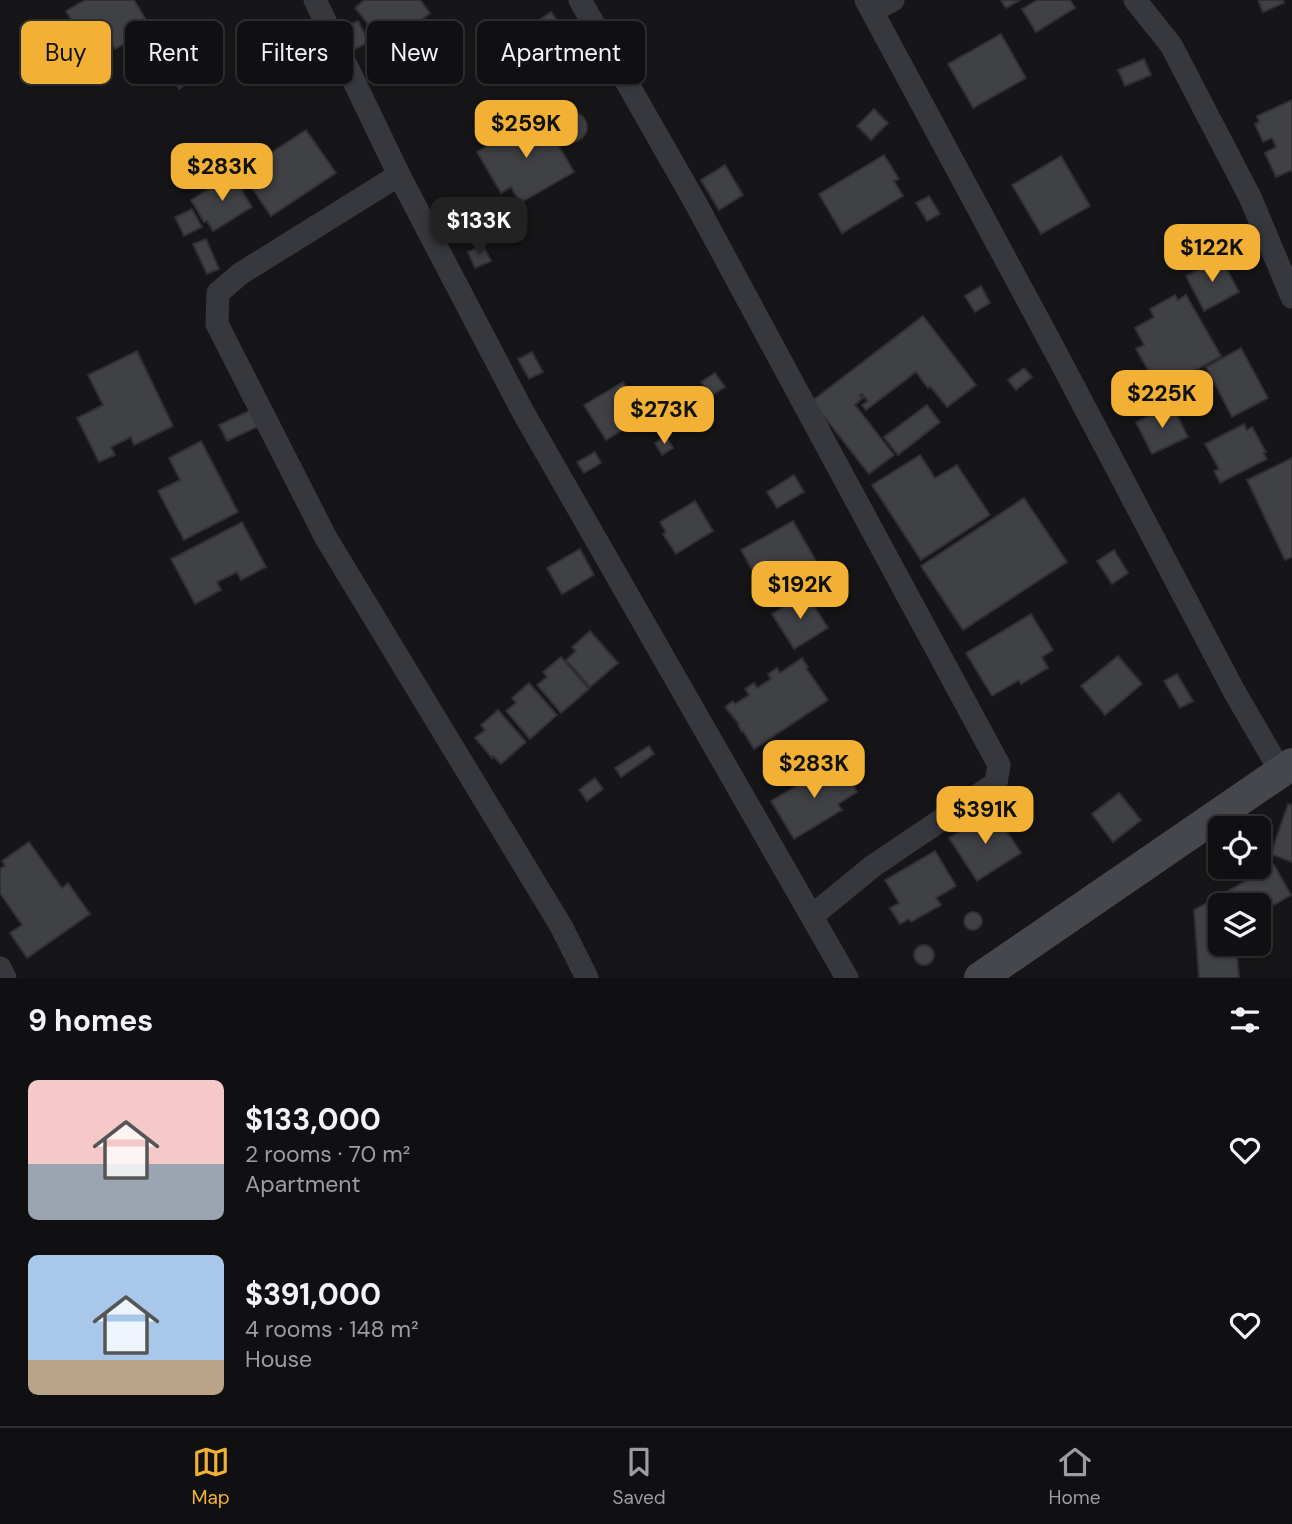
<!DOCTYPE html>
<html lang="en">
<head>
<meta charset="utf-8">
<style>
  :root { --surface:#101012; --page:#19191b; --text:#f1f3f6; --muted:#9c9d9f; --line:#303032; --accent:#f2b134 }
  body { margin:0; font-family:"DM Sans",sans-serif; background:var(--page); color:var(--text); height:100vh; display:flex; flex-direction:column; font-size:26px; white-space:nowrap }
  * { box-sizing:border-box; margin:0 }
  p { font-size:23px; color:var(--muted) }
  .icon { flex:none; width:38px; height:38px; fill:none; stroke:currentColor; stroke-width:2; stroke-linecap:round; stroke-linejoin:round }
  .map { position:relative; height:978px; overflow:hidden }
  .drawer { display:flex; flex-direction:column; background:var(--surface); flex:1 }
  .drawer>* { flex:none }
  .hud { position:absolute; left:21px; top:21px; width:700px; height:63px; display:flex; gap:14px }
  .controls { position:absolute; left:1208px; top:816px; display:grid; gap:14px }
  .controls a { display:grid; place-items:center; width:63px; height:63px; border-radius:10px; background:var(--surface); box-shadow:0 2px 5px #0004,0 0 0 2px var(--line); font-size:35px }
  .price { position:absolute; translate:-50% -60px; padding:0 16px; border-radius:14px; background:var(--accent); color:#111; font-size:23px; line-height:46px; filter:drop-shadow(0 2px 4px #0008) }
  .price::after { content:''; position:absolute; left:50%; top:42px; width:21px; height:16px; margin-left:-10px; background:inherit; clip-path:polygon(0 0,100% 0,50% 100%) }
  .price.current { background:#222; color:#fff }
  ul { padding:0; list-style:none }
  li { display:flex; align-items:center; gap:21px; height:175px; padding:0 28px }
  li span { display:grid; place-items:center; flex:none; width:196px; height:140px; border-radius:10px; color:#555 }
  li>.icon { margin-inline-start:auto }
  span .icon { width:84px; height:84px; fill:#fffc; stroke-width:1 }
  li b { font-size:30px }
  h2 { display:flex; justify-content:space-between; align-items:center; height:84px; padding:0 28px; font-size:30px }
  .pill { padding:0 24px; border-radius:10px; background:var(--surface); box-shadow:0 2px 5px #0004,0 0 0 2px var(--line); font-size:24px; line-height:63px }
  .pill.current { background:var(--accent); color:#111 }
  .dock { display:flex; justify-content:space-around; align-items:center; height:98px; border-top:2px solid var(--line); background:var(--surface); font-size:19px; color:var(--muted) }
  .dock a { display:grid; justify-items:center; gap:4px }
  .dock .current { color:var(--accent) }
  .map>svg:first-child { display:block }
  .building { fill:#404145; stroke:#303034; stroke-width:2 }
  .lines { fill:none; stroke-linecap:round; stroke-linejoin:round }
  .street { stroke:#37383d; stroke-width:23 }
  .secondary { stroke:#45474d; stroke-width:32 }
</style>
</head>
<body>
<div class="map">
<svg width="1292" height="978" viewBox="0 0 1292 978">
  <rect width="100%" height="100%" fill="#161618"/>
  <!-- building -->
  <g class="building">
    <polygon points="85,0 134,0 149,25 134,34 137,37 115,49 103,28 83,39 66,11"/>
    <polygon points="364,0 420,0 430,13 419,22 427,32 410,46 402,37 388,48 355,8"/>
    <polygon points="1001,0 1020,0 1006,8"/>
    <polygon points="1037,0 1070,0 1075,8 1036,32 1022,9"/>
    <polygon points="1258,0 1283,0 1284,3 1263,12"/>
    <polygon points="551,12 568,36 547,50 531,26"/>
    <polygon points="182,21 211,70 179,89 149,40"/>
    <polygon points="358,21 369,42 353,50 342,29"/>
    <polygon points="1001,34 1026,78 973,108 948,64"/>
    <polygon points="576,37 583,52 572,58 564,43"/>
    <polygon points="1144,59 1151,75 1125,86 1118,70"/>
    <polygon points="1292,100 1292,170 1276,177 1265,153 1276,147 1272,138 1263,142 1255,124 1259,122 1257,116"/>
    <polygon points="874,109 888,123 871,140 857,126"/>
    <circle cx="572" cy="127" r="15"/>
    <polygon points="541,115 574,172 520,203 511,187 501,193 477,152"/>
    <polygon points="306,130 336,173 271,216 241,172"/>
    <polygon points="884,155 899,179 894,181 903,196 842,233 819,194"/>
    <polygon points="1061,156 1090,206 1041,234 1012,185"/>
    <polygon points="725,165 743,195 719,210 701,180"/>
    <polygon points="232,175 252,207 213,231 207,221 204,222 191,200"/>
    <polygon points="929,196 940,214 927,221 916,203"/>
    <polygon points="192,209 202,227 184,236 175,217"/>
    <polygon points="206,239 219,269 207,274 193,244"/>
    <polygon points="483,245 491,261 475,268 468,252"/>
    <polygon points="1221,258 1239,292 1204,311 1186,276"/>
    <polygon points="981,286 990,303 975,312 965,296"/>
    <polygon points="1175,295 1178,300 1186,295 1221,356 1167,386 1160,374 1152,377 1136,349 1144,345 1135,328 1154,317 1150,309"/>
    <polygon points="923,316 976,385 947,407 930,386 928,388 916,372 866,410 862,405 868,401 862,394 860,395 863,398 855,405 894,455 869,474 812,401"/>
    <polygon points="1241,348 1268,398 1232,417 1206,367"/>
    <polygon points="137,351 173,426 134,445 131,437 111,447 115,455 99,462 77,418 103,405 88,375"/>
    <polygon points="532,352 543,372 529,379 518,359"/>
    <polygon points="1024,368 1032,377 1016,390 1008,380"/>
    <polygon points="715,373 725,387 711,396 701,382"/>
    <polygon points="623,382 644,417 606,440 584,405"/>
    <polygon points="927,405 940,422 898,455 884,437"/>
    <polygon points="1172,405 1188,437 1152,454 1136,422"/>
    <polygon points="251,410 259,426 227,441 219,425"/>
    <polygon points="1244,424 1247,430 1252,427 1266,452 1263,453 1267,459 1220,483 1214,471 1219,469 1205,444"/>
    <polygon points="666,436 673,448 662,455 655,443"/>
    <polygon points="201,441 238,512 184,540 158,491 180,480 169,458"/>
    <polygon points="595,452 601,463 584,473 577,462"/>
    <polygon points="920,455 935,478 957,465 990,515 921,560 872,485"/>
    <polygon points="1292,458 1292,557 1285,560 1247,480"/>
    <polygon points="794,475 804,492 777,508 767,492"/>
    <polygon points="1024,498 1067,562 963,630 921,566"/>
    <polygon points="695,501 713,531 676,554 663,534 666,532 660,522"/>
    <polygon points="793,521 824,575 793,592 790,586 768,599 741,550"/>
    <polygon points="242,522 266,567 241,580 237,572 217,582 221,590 195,604 171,559"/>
    <polygon points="580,549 594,575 562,594 547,568"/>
    <polygon points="1114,550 1128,573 1112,584 1097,561"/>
    <polygon points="806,593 828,628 794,649 772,614"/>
    <polygon points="1031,614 1053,650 1042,657 1048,668 1021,684 1019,680 992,696 966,653"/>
    <polygon points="590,631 618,663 590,687 566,660 576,651 572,647"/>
    <polygon points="1118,656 1142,684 1105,715 1081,686"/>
    <polygon points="561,657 589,689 561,713 537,685 547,677 543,672"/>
    <polygon points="802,658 808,667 806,668 828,700 754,749 743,731 742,732 738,725 739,724 725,707 733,701 735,704 749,695 745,689 754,683 757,688 771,679 768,674 777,668 780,673"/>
    <polygon points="1177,674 1193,701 1180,708 1164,681"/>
    <polygon points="529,683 557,715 530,739 506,711 516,703 512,698"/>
    <polygon points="498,710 526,742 501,764 493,756 492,758 475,738 485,730 481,725"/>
    <polygon points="649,746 654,754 621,777 615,768"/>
    <polygon points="839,761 857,792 838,804 842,810 794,839 771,801"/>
    <polygon points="595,778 603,789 587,801 579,790"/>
    <polygon points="1119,793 1141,820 1113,842 1092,814"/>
    <polygon points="1288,804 1292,805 1292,862 1271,854"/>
    <polygon points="993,810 1021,853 977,881 949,838"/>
    <polygon points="29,842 62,888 68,883 90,914 27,958 10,933 22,925 0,893 0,869 5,866 2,861"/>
    <polygon points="935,851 956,886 936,898 941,905 911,922 909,919 900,924 890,908 899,903 885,880"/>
    <polygon points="1274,865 1291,895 1258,914 1258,905 1220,905 1220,943 1236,943 1239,978 1199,978 1194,910"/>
    <circle cx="973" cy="921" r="9"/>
    <circle cx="924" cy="955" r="10"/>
  </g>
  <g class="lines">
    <!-- street -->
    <g class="street">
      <polyline points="315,0 399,175 523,412 847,978"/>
      <polyline points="580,0 695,202 999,765 996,783 873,866 812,916"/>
      <polyline points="866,0 1054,349 1234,691 1281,772"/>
      <polyline points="1135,0 1171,45 1250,197 1292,297"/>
      <polyline points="872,11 893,0"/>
      <polyline points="399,175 240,274 218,293 217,324 326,538 561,926 587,978"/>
      <polyline points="0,968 5,978"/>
    </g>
    <!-- secondary -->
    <polyline class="secondary" points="980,978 1292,764"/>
  </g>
</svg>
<div class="controls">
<a><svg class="icon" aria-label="locate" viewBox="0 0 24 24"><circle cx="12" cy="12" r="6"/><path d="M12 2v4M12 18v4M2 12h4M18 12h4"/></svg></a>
<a><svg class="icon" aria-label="layers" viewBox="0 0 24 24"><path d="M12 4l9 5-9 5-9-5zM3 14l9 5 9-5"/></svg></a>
</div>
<b class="price" style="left:526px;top:160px">$259K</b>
<b class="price" style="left:222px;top:203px">$283K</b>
<b class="price current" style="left:479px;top:257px">$133K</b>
<b class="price" style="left:1212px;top:284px">$122K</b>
<b class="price" style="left:1162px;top:430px">$225K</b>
<b class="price" style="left:664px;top:446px">$273K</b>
<b class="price" style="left:800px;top:621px">$192K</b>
<b class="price" style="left:814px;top:800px">$283K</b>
<b class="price" style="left:985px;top:846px">$391K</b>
<div class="hud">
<a class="pill current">Buy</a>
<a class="pill">Rent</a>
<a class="pill">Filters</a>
<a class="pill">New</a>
<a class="pill">Apartment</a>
</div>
</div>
<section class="drawer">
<h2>9 homes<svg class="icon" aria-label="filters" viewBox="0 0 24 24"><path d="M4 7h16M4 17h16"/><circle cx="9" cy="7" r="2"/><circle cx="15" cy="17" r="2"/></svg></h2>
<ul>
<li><span style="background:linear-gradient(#f6c9c9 60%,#9aa5b1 0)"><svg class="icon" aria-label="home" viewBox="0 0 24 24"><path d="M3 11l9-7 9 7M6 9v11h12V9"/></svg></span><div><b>$133,000</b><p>2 rooms · 70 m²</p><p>Apartment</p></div><svg class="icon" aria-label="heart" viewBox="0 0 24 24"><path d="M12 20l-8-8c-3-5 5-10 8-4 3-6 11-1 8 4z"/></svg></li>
<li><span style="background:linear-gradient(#a9c7e8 75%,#b9a48a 0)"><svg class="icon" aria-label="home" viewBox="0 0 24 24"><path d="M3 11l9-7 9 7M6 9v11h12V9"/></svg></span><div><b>$391,000</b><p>4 rooms · 148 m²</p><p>House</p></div><svg class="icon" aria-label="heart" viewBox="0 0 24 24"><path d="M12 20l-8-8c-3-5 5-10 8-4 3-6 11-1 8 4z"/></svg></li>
</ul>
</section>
<nav class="dock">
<a class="current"><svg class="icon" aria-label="map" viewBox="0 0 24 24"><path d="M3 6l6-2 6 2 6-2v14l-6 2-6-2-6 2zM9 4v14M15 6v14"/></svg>Map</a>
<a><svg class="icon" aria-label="saved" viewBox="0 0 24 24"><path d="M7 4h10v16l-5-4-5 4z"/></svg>Saved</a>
<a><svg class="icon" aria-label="home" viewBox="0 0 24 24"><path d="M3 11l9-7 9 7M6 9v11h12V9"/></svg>Home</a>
</nav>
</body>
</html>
